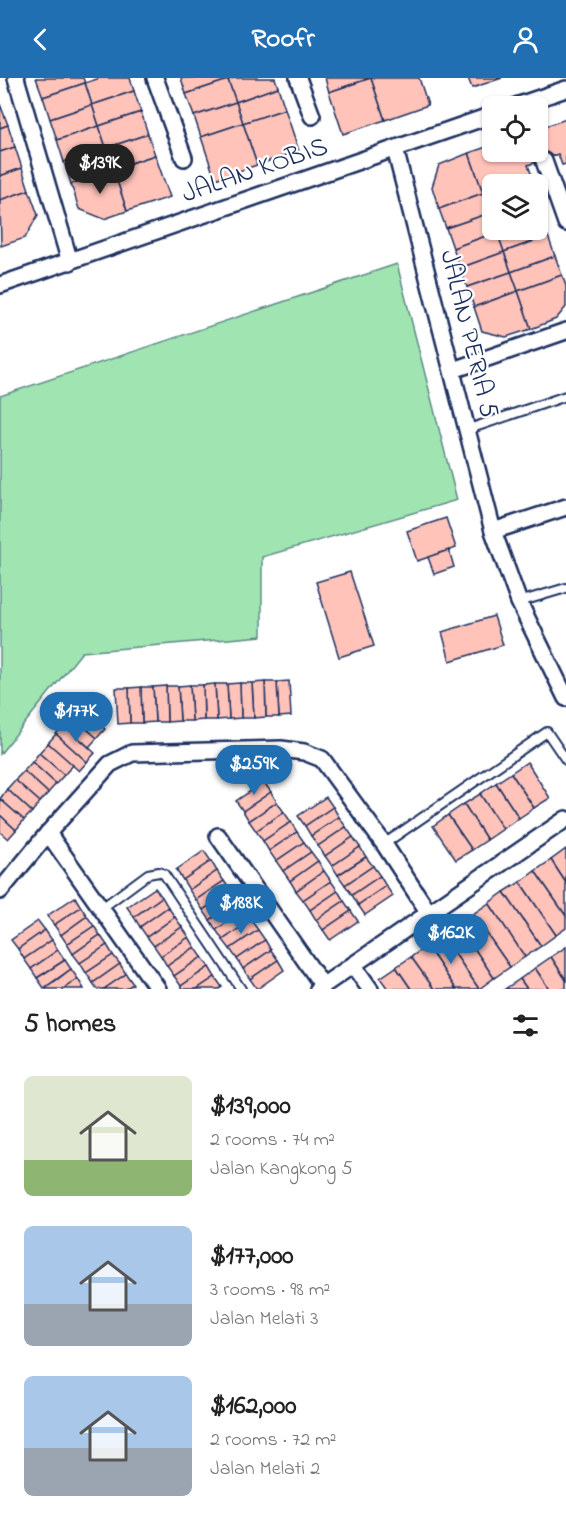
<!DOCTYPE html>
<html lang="en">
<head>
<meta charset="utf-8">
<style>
  :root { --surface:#fff; --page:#f6f6f6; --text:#222; --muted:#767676; --accent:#1f6fb2 }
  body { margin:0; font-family:"Indie Flower",sans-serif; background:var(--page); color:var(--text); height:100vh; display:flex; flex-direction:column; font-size:22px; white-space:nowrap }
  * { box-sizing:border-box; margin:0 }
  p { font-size:20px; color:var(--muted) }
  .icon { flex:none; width:33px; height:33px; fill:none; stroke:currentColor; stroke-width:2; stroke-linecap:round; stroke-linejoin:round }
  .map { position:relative; height:911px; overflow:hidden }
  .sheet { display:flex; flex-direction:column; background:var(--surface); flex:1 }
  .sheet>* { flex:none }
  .fabs { position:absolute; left:482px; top:18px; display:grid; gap:12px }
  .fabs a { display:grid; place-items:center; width:66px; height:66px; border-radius:9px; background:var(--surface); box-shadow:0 2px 4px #0004; font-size:30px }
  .price { position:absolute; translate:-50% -51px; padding:0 14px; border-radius:21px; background:var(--accent); color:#fff; font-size:20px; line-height:39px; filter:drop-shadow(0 2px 3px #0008) }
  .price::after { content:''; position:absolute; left:50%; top:36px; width:18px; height:14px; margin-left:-9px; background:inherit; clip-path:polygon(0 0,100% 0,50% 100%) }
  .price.current { background:#222; color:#fff }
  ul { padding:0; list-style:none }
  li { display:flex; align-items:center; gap:18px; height:150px; padding:0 24px }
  li span { display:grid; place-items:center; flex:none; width:168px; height:120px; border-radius:9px; color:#555 }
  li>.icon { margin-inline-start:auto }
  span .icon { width:72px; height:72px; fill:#fffc; stroke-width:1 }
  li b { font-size:26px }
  h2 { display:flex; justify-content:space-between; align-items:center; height:72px; padding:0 24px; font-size:26px }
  header { display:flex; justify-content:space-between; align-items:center; height:78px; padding:0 24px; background:var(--accent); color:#fff; font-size:27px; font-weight:800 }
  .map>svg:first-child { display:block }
  .green { fill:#a0e5b1; stroke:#5e8a88; stroke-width:1.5 }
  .building { fill:#ffc3ba; stroke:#1b2f5e; stroke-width:1.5 }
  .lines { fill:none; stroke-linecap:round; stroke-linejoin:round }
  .lane-casing { stroke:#1b2f5e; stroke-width:12 }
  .street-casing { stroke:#1b2f5e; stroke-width:20 }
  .lane { stroke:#fff; stroke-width:8 }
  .street { stroke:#fff; stroke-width:15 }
  .labels { text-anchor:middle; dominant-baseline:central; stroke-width:4.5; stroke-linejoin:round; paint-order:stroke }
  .street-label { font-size:27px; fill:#1b2f5e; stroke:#fff }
</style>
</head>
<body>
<header><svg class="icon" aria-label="back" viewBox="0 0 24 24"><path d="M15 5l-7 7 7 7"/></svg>Roofr<svg class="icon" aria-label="person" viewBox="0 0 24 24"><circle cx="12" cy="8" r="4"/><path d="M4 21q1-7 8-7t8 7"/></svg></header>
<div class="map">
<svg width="566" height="911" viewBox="0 0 566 911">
  <rect width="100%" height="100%" fill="#fff"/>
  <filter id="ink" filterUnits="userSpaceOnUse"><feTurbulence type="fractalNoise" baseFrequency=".0167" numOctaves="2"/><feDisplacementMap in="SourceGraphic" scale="12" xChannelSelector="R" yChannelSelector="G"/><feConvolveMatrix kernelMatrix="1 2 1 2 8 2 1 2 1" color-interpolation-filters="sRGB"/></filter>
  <g filter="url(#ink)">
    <!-- green -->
    <polygon class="green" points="397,186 457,422 262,479 262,558 82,574 0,676 0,318"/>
    <!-- building -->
    <g class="building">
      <polygon points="36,0 83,0 85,5 43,19"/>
      <polygon points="100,0 130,0 134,13 92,27 85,5"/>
      <polygon points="181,0 228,0 228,2 186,16"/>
      <polygon points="234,0 275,0 278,9 236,24 228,2"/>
      <polygon points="325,0 371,0 329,14"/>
      <polygon points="371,0 385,42 343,56 329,14"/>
      <polygon points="371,0 419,0 428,27 385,42"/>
      <polygon points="468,0 502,0 472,10"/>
      <polygon points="228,2 236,24 194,38 186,16"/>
      <polygon points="85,5 92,27 50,41 43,19"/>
      <polygon points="278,9 285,31 243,45 236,24"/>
      <polygon points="134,13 141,34 99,48 92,27"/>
      <polygon points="236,24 243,45 201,59 194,38"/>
      <polygon points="0,26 8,47 0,50"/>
      <polygon points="92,27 99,48 57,62 50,41"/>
      <polygon points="285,31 299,73 257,87 243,45"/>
      <polygon points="141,34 148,56 106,70 99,48"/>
      <polygon points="566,41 566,86 562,87 558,76 547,80 537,51"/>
      <polygon points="243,45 257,87 215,101 201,59"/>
      <polygon points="8,47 15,69 0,74 0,50"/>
      <polygon points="99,48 106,70 64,84 57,62"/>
      <polygon points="148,56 155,77 113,91 106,70"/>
      <polygon points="492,67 492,74 536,74 539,83 528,87 532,98 507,106 492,106 492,112 483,115 469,75"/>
      <polygon points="15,69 22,90 0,98 0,74"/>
      <polygon points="106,70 113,91 71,106 64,84"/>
      <polygon points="469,75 483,115 439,131 432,109 439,87"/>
      <polygon points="155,77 170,119 127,133 113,91"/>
      <polygon points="22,90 29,112 0,122 0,98"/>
      <polygon points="113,91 127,133 104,141 79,131 71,106"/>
      <polygon points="528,99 530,106 507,106"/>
      <polygon points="29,112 38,137 25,160 1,168 0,122"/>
      <polygon points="492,112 492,134 490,135 483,115"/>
      <polygon points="483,115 490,135 446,150 439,131"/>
      <polygon points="490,135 492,152 496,152 497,154 453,170 446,150"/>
      <polygon points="541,138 548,158 504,174 497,154 504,152 537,152 537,140"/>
      <polygon points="497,154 504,174 460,190 453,170"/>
      <polygon points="548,158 555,178 511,194 504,174"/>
      <polygon points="504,174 511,194 467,209 460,190"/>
      <polygon points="555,178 562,197 518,213 511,194"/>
      <polygon points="511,194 518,213 474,229 467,209"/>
      <polygon points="562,197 566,208 566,229 556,241 531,251 518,213"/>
      <polygon points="518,213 531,251 506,259 482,253 474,229"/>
      <polygon points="446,440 456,470 417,483 407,453"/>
      <polygon points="449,472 454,489 434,496 428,479"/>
      <polygon points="350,494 374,568 339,579 316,504"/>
      <polygon points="494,538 503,567 450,583 442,554"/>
      <polygon points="289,603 291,638 279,639 277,604"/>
      <polygon points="265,604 277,604 279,639 266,639"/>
      <polygon points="265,604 266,639 254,640 252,605"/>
      <polygon points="240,605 252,605 254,640 241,640"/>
      <polygon points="240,605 241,640 229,641 227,606"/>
      <polygon points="215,606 227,606 229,641 217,642"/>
      <polygon points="215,606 217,642 204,642 203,607"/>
      <polygon points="190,607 203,607 204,642 192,643"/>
      <polygon points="190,607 192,643 180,643 178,608"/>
      <polygon points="166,608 178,608 180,643 167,644"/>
      <polygon points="166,608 167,644 155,644 153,609"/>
      <polygon points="141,609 153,609 155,644 142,645"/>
      <polygon points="141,609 142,645 130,645 129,610"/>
      <polygon points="116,610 129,610 130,645 118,646"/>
      <polygon points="80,629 105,651 97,660 72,638"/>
      <polygon points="72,638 97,660 89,669 64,647"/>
      <polygon points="64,647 95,675 87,684 56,656"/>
      <polygon points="56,656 87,684 79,693 48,665"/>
      <polygon points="48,665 73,687 64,697 39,675"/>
      <polygon points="39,675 64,697 56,706 32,684"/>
      <polygon points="32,684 56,706 48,715 24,693"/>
      <polygon points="527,684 550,720 534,730 511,695"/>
      <polygon points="24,693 48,715 40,724 15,702"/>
      <polygon points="511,695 534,730 519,740 496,705"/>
      <polygon points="15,702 40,724 32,734 7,711"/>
      <polygon points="264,704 271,714 243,733 236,723"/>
      <polygon points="496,705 519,740 503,751 480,716"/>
      <polygon points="7,711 32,734 24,742 0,721"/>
      <polygon points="271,714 277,724 249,743 243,733"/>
      <polygon points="480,716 503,751 487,762 464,726"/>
      <polygon points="326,719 333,729 305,748 298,738"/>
      <polygon points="0,721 24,742 16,752 0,737"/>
      <polygon points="277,724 284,734 256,753 249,743"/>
      <polygon points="464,726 487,762 472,772 448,737"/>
      <polygon points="333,729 339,739 311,758 305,748"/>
      <polygon points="284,734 291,744 263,763 256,753"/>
      <polygon points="0,737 16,752 8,761 0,754"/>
      <polygon points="448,737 472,772 456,782 433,748"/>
      <polygon points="339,739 346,749 318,768 311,758"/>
      <polygon points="291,744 297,754 269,773 263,763"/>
      <polygon points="346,749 353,759 325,778 318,768"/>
      <polygon points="297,754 304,764 276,783 269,773"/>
      <polygon points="353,759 360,769 332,788 325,778"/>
      <polygon points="304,764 311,774 283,793 276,783"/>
      <polygon points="360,769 366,779 338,797 332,788"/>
      <polygon points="566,771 566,805 551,782"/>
      <polygon points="204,773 211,783 183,802 176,792"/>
      <polygon points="311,774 318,783 290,803 283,793"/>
      <polygon points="366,779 373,788 345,807 338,797"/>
      <polygon points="551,782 566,805 566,838 535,793"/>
      <polygon points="211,783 217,793 189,812 183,802"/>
      <polygon points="318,783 324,793 296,813 290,803"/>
      <polygon points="373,788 380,798 352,817 345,807"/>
      <polygon points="217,793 224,803 196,822 189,812"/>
      <polygon points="324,793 331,803 303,822 296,813"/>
      <polygon points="535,793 566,838 566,850 556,857 520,804"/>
      <polygon points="380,798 386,808 358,827 352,817"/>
      <polygon points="224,803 231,813 203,832 196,822"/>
      <polygon points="331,803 338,813 310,832 303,822"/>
      <polygon points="520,804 556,857 541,868 504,814"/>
      <polygon points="386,808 393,818 365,837 358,827"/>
      <polygon points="155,810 162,819 134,839 127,829"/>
      <polygon points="231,813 238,823 210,842 203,832"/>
      <polygon points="338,813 344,823 316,842 310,832"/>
      <polygon points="504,814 541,868 525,879 489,825"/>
      <polygon points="75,819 81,829 54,847 47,838"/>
      <polygon points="162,819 168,829 140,849 134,839"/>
      <polygon points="238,823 244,833 216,852 210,842"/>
      <polygon points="344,823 351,833 323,852 316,842"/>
      <polygon points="489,825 525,879 510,889 473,836"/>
      <polygon points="81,829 87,838 61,857 54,847"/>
      <polygon points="168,829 175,839 147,859 140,849"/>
      <polygon points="244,833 251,842 223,862 216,852"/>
      <polygon points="351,833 358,843 330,862 323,852"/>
      <polygon points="473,836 510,889 494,900 458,846"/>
      <polygon points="87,838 94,848 67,866 61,857"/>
      <polygon points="175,839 182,849 154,868 147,859"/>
      <polygon points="251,842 258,852 230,871 223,862"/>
      <polygon points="38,843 45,852 18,871 11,862"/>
      <polygon points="458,846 494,900 479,911 442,857"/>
      <polygon points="94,848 100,857 73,876 67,866"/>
      <polygon points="182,849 189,859 161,878 154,868"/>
      <polygon points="45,852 52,862 24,881 18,871"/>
      <polygon points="258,852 265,862 237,881 230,871"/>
      <polygon points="100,857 107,867 80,885 73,876"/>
      <polygon points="442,857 479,911 456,911 427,868"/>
      <polygon points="189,859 195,869 167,888 161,878"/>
      <polygon points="52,862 58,872 31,891 24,881"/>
      <polygon points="265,862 271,872 243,891 237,881"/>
      <polygon points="107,867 113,877 86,895 80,885"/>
      <polygon points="427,868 456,911 434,911 411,879"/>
      <polygon points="195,869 202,879 174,898 167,888"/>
      <polygon points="566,869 566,902 551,879"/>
      <polygon points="58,872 65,882 37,900 31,891"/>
      <polygon points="271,872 278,882 250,901 243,891"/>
      <polygon points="113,877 120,886 93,905 86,895"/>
      <polygon points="202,879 209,889 181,908 174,898"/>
      <polygon points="411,879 434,911 411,911 396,889"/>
      <polygon points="551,879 566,902 566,911 549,911 535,890"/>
      <polygon points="65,882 71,891 44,910 37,900"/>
      <polygon points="278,882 284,892 257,911 250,901"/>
      <polygon points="120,886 126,896 104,911 97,911 93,905"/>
      <polygon points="209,889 215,899 197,911 183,911 181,908"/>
      <polygon points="396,889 411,911 388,911 380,900"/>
      <polygon points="535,890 549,911 527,911 520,901"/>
      <polygon points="71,891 78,901 63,911 45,911"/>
      <polygon points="126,896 133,906 125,911 104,911"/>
      <polygon points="215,899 222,909 219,911 197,911"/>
      <polygon points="78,901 84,911 63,911"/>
      <polygon points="520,901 527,911 505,911"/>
    </g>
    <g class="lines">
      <defs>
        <g id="lane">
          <polyline points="466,352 566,318"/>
          <polyline points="519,524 566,510"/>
          <polyline points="384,766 547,654 566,682"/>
          <polyline points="102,830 148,796 159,794 164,796 241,911"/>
        </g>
        <g id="street">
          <polyline points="16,0 70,184"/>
          <polyline points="155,0 184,80"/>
          <polyline points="298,0 312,38"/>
          <polyline points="516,28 566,11"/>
          <polyline points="395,71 493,453 519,524 566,620"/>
          <polyline points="544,83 566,145"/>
          <polyline points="0,207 492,37"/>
          <polyline points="453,292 566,253"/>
          <polyline points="493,453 566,429"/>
          <polyline points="48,755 158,911"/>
          <polyline points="218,758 323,908"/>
          <polyline points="0,813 48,755 110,686 132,675 281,671 304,674 322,681 384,766 429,835"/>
          <polyline points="353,887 370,911"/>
          <polyline points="318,911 566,741"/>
        </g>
      </defs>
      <!-- lane casing -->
      <use href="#lane" class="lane-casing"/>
      <!-- street casing -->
      <use href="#street" class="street-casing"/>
      <!-- lane -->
      <use href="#lane" class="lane"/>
      <!-- street -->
      <use href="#street" class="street"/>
    </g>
  </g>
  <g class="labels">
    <!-- street labels -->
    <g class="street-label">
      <text transform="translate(255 93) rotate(-19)">JALAN KOBIS</text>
      <text transform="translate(468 256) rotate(76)">JALAN PERIA 5</text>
    </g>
  </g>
</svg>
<div class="fabs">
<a><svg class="icon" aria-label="locate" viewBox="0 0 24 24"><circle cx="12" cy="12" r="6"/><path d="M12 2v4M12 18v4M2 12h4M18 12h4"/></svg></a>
<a><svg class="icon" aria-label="layers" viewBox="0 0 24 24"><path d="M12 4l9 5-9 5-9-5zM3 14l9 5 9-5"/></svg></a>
</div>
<b class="price current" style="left:100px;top:117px">$139K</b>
<b class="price" style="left:76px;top:665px">$177K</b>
<b class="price" style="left:254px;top:718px">$259K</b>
<b class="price" style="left:241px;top:857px">$188K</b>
<b class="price" style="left:451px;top:887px">$162K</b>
</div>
<section class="sheet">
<h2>5 homes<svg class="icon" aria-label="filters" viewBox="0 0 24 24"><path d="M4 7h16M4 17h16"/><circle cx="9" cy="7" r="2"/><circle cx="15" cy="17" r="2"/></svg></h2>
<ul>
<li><span style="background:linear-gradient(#dfe7d0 70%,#8fb573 0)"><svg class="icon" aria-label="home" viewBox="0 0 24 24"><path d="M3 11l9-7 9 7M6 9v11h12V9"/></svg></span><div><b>$139,000</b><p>2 rooms · 74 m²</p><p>Jalan Kangkong 5</p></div></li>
<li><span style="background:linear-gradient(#a9c7e8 65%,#9aa5b1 0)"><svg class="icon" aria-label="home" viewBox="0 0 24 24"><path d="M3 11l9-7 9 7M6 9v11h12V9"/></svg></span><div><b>$177,000</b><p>3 rooms · 98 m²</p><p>Jalan Melati 3</p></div></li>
<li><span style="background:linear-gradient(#a9c7e8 60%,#9aa5b1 0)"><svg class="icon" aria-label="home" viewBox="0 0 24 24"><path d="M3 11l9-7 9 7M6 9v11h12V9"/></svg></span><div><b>$162,000</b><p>2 rooms · 72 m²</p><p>Jalan Melati 2</p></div></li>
</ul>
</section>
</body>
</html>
